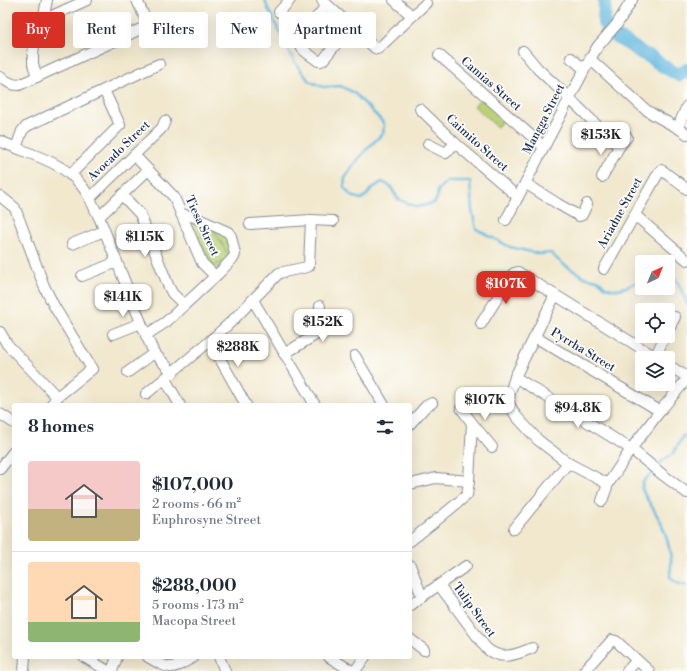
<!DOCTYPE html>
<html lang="en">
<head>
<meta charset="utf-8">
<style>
  :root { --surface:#fff; --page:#f2f2f3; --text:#1f2937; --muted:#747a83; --line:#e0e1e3; --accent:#d93025 }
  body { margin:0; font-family:"Libre Bodoni",serif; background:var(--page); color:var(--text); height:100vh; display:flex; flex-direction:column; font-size:15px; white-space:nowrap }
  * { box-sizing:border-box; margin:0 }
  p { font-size:13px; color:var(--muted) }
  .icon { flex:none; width:22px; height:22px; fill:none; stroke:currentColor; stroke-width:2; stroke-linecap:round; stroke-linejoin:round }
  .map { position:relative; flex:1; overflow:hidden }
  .side { position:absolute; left:12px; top:403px; width:400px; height:256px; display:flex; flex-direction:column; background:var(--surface); border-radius:4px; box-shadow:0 4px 16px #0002 }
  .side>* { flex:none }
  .guide { position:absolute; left:12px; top:12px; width:400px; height:36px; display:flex; gap:8px }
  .needle { width:26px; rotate:43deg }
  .controls { position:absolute; left:635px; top:255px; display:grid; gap:8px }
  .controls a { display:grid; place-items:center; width:40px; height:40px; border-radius:4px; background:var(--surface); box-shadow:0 4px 16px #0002; font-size:20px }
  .price { position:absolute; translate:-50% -34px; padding:0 9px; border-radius:8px; background:#fff; color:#222; font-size:13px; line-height:26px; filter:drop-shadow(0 1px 2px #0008) }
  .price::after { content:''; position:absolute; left:50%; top:24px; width:12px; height:9px; margin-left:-6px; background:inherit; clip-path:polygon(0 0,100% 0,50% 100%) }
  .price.on { background:var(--accent); color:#fff }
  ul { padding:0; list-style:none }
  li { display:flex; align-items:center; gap:12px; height:100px; padding:0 16px }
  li+li { border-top:1px solid var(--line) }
  li span { display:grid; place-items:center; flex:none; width:112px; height:80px; border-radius:4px; color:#555 }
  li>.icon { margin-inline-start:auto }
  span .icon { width:48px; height:48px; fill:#fffc; stroke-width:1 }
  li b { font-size:17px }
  h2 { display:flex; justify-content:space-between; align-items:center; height:48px; padding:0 16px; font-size:17px }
  .chip { padding:0 14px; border-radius:4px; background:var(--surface); box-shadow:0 4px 16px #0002; font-size:14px; line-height:36px }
  .chip.on { background:var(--accent); color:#fff }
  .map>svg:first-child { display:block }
  .grass { fill:url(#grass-tufts); stroke:#6a806a }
  .pitch { fill:#bad277; stroke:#6a806a }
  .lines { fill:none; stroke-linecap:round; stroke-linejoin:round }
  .stream { stroke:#64b8e0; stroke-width:2.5 }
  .river { stroke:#64b8e0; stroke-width:14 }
  .minor-casing { stroke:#868c96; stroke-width:12 }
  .minor { stroke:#fff; stroke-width:10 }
  .labels { text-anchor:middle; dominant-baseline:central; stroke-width:3.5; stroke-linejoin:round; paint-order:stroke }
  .street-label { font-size:12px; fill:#1b2f5e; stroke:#fdfcf7 }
</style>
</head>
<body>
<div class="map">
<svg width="687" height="671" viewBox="0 0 687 671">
  <defs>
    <pattern id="grass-tufts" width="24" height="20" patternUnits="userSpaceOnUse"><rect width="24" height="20" fill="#bad277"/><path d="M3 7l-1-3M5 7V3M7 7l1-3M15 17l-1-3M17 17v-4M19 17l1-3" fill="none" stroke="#9fb569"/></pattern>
  </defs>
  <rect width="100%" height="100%" fill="#fdfcf7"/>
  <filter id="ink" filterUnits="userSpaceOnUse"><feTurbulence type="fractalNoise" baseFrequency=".025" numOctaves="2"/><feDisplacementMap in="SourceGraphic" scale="8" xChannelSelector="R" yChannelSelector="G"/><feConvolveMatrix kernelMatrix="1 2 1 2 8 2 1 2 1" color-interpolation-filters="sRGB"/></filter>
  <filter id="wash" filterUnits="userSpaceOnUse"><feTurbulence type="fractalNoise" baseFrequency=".012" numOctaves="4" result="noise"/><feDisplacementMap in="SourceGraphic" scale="16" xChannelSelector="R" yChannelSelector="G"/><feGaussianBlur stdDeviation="0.9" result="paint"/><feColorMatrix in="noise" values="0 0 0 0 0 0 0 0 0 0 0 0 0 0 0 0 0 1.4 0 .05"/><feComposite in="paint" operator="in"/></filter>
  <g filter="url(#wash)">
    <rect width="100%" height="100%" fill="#f1e8ce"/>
    <!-- grass -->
    <polygon class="grass" points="189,221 193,221 228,236 232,256 216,271 206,260"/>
    <!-- pitch -->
    <g class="pitch">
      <polygon points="482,97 505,118 497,127 474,106"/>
      <polygon points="213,229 230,258 214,266 198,238"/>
    </g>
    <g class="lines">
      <!-- stream -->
      <g class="stream">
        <path d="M265,0L268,9L294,61L309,81L323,87L341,86L354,93L380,119L384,124L383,133L364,152L353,166L345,178L344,187L351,196L361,199L367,195L371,189L382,182L390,186L398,199L417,207L434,203L437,198L438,190L447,181H470L472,210L476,229L510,247L540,254L551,253C559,262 566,266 576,272C580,274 583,277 587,278C591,279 596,279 599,281C602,282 603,286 606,287C616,293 637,285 642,275"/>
        <path d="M668,272C678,277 683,295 687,304"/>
        <polyline points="657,467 663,460 673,454 683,436 687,435"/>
        <path d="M654,471C650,476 641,480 642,488C644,496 650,503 654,510C663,524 669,542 671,559C672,565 670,571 670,577C675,583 679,585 687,585"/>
      </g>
      <!-- river -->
      <polyline class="river" points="605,0 604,23 616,37 627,43 640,52 652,58 663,66 679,75 687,70"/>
    </g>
  </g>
  <g filter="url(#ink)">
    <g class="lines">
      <defs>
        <g id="minor">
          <polyline points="322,0 375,48 377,49 379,48 426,3"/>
          <polyline points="394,0 412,16"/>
          <path d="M327,5L300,37C295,48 311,55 318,61H321L323,60L351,26"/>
          <polyline points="279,12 290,0"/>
          <polyline points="43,20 87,0"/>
          <polyline points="523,51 538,69 569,98 619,147 627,137"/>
          <polyline points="439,55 544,147"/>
          <polyline points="571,58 584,69"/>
          <polyline points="590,59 645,109"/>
          <path d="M0,77C6,81 11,85 19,85L145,27L147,23L137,0"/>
          <polyline points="37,77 33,64 33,54 34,46 43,20 47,0"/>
          <polyline points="420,109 455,143 518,197"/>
          <path d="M648,111C661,120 675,125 687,134"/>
          <polyline points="678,127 687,106"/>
          <path d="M0,141C27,154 61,160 81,185C89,194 93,206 99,217L146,335L154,353L173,373"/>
          <polyline points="428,144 446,153 455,143"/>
          <polyline points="16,148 22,131 27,126 159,64"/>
          <polyline points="134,155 174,197 202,263 215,276"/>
          <polyline points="70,175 120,125 104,90"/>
          <polyline points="602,177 619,147"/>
          <polyline points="525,183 558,204 579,216 582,215 587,204"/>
          <polyline points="122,195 140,214 168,285 172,293 184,305"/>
          <polyline points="0,196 15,208 44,286 54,306 92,369 57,397 51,405"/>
          <polyline points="90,198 162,128 165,121"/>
          <polyline points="635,215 687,260"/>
          <polyline points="99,217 148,170"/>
          <polyline points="506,220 590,59 598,46 617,24 632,0"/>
          <polyline points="250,224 311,220 333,221"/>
          <polyline points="72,244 104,231"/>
          <polyline points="604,269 659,172 661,170 663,171 687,189"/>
          <polyline points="82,276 117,262"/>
          <polyline points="555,295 515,377 508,399 509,404 516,416 538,440 568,463 608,484"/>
          <polyline points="253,300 315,405"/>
          <polyline points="105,302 129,292"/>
          <polyline points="481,324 511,276 514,273 518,272 657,358"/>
          <polyline points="668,331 675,317"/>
          <polyline points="0,332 7,344 57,397"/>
          <polyline points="113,334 141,323"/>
          <polyline points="146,335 166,322 221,271 234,257 235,254 231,236 228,232 194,217 181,214"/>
          <polyline points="535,337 660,411"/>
          <polyline points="210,341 246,405"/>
          <polyline points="284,354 317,334 320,321 320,306"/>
          <polyline points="355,356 384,405"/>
          <polyline points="655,357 665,336"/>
          <polyline points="668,365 687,377"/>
          <polyline points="128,372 154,353"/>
          <polyline points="515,377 631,449 663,475 687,493"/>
          <polyline points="165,379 180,405"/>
          <polyline points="146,394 210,341 232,321 279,273 307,267 309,266 311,220"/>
          <polyline points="461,408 472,423 492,447"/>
          <polyline points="0,414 14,423"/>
          <polyline points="410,424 426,406 432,403"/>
          <polyline points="0,469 14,451"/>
          <polyline points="410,484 436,478 469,481"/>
          <polyline points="602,501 608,484 631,449 660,411 687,379"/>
          <polyline points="514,529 568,463"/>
          <polyline points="410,541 443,515 467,495 469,481 472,423"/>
          <polyline points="410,565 422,597"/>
          <path d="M439,585L486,648C500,661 516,655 532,648"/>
          <polyline points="410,605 466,566"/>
          <polyline points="410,639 424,650"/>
          <polyline points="84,657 108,671"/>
          <path d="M148,657C172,671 170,670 194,657"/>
          <polyline points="219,657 225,671"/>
          <polyline points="329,657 352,671"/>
          <polyline points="24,671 25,657"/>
          <polyline points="112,671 117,657"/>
          <polyline points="355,671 365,657"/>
          <polyline points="584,671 612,640 616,641 649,671"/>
          <polyline points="627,671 637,660"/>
        </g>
      </defs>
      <!-- minor casing -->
      <use href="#minor" class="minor-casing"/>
      <!-- minor -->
      <use href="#minor" class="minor"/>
    </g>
  </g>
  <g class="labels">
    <!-- street labels -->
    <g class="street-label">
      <text transform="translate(491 84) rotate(41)">Camias Street</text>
      <text transform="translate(544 119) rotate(-63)">Mangga Street</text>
      <text transform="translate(477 143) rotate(42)">Caimito Street</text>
      <text transform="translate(119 151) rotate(-44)">Avocado Street</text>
      <text transform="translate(620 213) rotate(-61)">Ariadne Street</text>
      <text transform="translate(202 226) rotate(65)">Tiesa Street</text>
      <text transform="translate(583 350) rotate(31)">Pyrrha Street</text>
      <text transform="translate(474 610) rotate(54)">Tulip Street</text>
    </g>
  </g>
</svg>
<div class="controls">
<a><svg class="needle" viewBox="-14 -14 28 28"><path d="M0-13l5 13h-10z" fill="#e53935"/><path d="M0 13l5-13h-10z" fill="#747a83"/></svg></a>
<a><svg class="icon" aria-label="locate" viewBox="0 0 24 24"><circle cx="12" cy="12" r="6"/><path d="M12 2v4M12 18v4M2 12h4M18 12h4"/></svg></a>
<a><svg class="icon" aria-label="layers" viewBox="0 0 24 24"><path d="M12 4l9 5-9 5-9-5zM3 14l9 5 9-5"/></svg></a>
</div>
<b class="price" style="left:601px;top:156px">$153K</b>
<b class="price" style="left:145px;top:258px">$115K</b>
<b class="price on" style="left:506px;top:305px">$107K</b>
<b class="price" style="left:123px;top:318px">$141K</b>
<b class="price" style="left:323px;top:343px">$152K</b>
<b class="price" style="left:238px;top:368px">$288K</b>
<b class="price" style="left:485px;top:421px">$107K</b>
<b class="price" style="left:578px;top:429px">$94.8K</b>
<div class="guide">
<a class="chip on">Buy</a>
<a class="chip">Rent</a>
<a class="chip">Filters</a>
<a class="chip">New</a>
<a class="chip">Apartment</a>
</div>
<section class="side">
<h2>8 homes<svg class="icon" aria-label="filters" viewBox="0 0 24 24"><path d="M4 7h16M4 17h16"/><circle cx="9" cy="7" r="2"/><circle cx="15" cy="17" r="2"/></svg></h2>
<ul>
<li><span style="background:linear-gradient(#f6c9c9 60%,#c2b280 0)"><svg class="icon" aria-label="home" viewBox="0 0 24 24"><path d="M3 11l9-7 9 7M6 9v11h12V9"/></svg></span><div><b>$107,000</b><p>2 rooms · 66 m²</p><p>Euphrosyne Street</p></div></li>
<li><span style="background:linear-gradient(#ffd9b3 75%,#8fb573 0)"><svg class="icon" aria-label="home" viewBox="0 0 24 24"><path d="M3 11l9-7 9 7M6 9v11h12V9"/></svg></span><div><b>$288,000</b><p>5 rooms · 173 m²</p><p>Macopa Street</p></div></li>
</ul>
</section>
</div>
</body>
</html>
